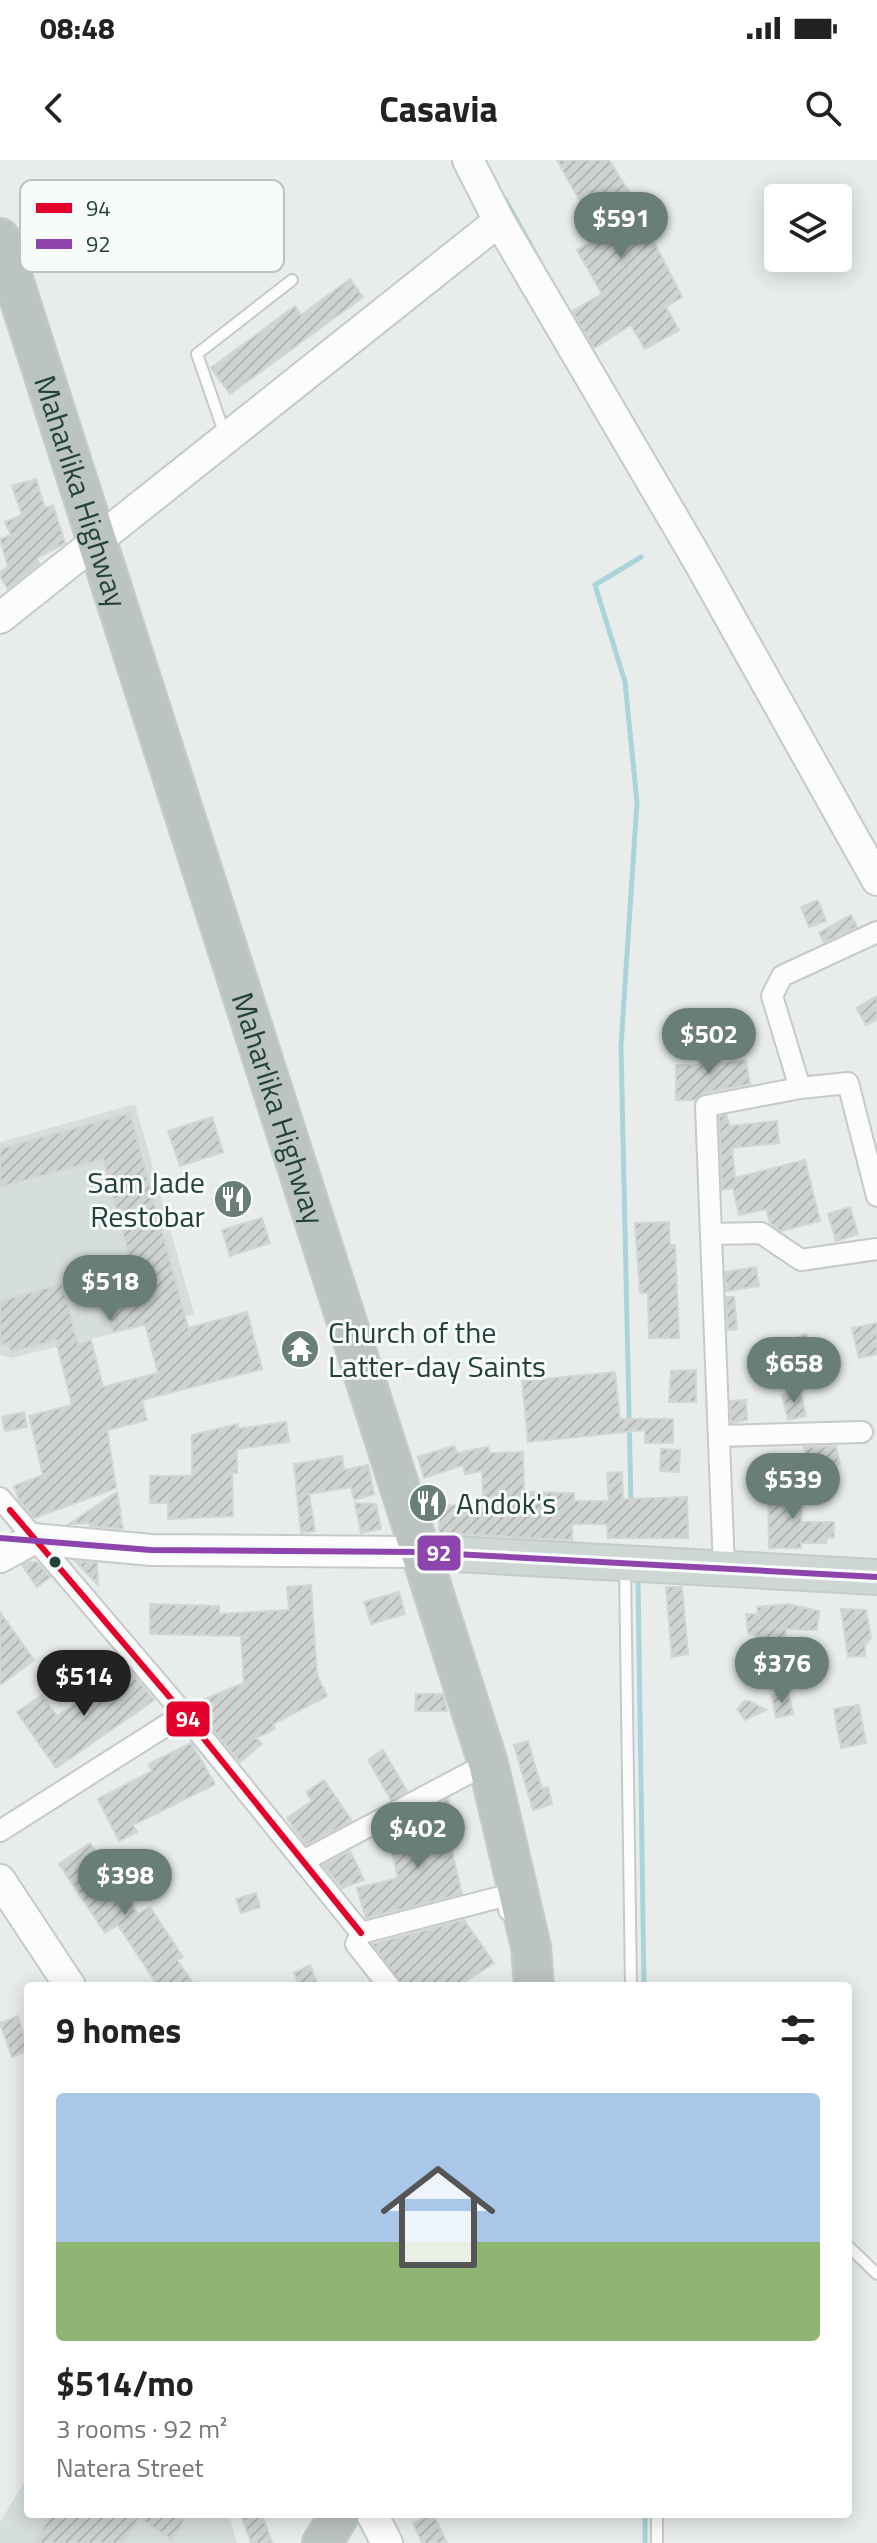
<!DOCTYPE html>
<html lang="en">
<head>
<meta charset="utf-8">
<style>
  :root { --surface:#fff; --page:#f2f2f2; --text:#222; --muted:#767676; --line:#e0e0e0; --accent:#697e78 }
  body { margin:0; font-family:"Titillium Web",sans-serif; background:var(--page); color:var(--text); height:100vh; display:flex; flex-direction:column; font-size:30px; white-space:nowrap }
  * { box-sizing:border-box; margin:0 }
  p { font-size:26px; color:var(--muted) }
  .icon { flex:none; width:44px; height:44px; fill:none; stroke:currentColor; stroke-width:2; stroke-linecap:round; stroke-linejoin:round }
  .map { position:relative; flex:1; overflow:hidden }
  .panel { position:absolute; left:24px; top:1822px; width:828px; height:536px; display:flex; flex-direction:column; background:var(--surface); border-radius:8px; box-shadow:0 4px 20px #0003 }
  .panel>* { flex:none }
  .controls { position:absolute; left:764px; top:24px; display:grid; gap:16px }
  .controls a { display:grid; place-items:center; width:88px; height:88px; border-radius:8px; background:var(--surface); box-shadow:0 4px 20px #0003; font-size:40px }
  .price { position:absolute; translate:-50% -68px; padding:0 18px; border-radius:28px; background:var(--accent); color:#fff; font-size:26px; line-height:52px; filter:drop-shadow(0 2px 4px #0008) }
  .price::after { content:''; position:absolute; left:50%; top:48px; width:24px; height:18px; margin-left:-12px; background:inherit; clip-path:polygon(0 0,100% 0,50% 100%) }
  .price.on { background:#222; color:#fff }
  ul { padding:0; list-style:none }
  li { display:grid; align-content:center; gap:16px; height:424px; padding:0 32px }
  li+li { border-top:2px solid var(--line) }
  li span { display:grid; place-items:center; height:248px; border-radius:8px; color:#555 }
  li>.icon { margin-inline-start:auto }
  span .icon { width:144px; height:144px; fill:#fffc; stroke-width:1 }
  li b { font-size:34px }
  h2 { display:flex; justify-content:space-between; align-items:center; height:96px; padding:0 32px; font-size:34px }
  .status { display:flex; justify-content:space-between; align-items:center; height:56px; padding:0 40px; background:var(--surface); direction:ltr }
  .status svg { height:22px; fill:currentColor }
  header { display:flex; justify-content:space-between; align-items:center; height:104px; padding:0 32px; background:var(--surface); font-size:36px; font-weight:700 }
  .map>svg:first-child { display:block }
  .built { fill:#d6dedb }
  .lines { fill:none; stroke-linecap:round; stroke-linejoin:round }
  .stream { stroke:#a9d4db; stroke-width:5 }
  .building { fill:url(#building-hatch); stroke:#d1d6d4; stroke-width:2 }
  .lane-casing { stroke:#c5cac8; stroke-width:14 }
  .street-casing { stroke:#c5cac8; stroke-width:24 }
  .secondary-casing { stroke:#c3cbc8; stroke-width:34 }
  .primary-casing { stroke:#c3ccc9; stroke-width:38 }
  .highway-casing { stroke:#c3ccc9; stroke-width:42 }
  .lane { stroke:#fcfcfc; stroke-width:10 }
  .street { stroke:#fcfcfc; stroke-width:20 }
  .secondary { stroke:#fcfcfc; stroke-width:30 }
  .primary { stroke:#cfd7d5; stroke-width:34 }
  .highway { stroke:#bcc4c2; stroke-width:38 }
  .bus-1-casing { stroke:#f7fbf9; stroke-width:12 }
  .bus-2-casing { stroke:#f7fbf9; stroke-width:12 }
  .bus-1 { stroke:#e4002b; stroke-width:6 }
  .bus-2 { stroke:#8e44ad; stroke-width:6 }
  .bus-dot { fill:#24423a; stroke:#f7fbf9; stroke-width:3 }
  .labels { text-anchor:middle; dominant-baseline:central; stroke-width:6; stroke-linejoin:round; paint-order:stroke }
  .street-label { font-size:30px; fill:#24423a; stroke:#f7fbf9 }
  .poi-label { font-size:30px; fill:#24423a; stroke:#f7fbf9; text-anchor:start }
  .key { fill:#f7fbf9; stroke:#b8c4c0; stroke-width:2 }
  .key-label { font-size:22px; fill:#24423a }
  .line-badge { stroke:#f7fbf9; stroke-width:3 }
  .badge-label { font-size:22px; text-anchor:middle; font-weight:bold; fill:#fff }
</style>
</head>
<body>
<div class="status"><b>08:48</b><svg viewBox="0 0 49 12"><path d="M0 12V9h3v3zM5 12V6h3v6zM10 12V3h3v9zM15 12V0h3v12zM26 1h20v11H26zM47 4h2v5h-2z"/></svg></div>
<header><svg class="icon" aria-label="back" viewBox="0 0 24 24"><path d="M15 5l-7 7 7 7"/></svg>Casavia<svg class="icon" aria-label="search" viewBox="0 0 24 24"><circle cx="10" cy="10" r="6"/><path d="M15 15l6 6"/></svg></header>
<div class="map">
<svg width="877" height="2383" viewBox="0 0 877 2383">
  <defs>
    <pattern id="building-hatch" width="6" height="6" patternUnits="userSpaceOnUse" patternTransform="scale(2)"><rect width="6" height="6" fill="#cfd4d2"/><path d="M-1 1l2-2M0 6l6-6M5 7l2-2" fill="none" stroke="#b2b7b5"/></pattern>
  </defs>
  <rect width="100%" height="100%" fill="#e8edeb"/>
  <!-- built -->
  <g class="built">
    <polygon points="135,944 194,1154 11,1198 0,1195 0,982"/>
    <polygon points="28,2316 28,2354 229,2354 237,2383 0,2383 0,2362"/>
  </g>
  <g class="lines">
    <!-- stream -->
    <g class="stream">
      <polyline points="505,39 541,104"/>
      <polyline points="631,1344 621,886 637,642 625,522 595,425 641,397"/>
      <polyline points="638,1418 644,1826"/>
      <polyline points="645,2383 645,2354"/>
    </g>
  </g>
  <!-- building -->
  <g class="building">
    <polygon points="557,0 609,0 654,71 650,74 682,137 666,147 679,170 645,189 631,165 594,188 572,151 602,134 577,90 600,77"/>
    <polygon points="350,119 363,137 230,234 211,208 295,146 301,155"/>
    <polygon points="36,319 45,348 53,345 65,383 37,398 39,404 8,429 0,416 0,412 8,407 0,379 11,375 5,362 22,355 12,326"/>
    <polygon points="818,740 826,761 809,767 801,747"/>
    <polygon points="851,755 857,767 824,782 819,773"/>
    <polygon points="877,836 877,859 866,865 856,848"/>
    <polygon points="720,891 721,903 746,900 750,924 704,933 695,940 676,940 676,905 699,905 698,892"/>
    <polygon points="130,953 188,1168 247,1152 262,1209 142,1240 147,1260 107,1270 116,1328 34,1358 19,1340 14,1326 43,1315 29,1256 72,1245 56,1180 11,1192 8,1183 0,1186 0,1141 62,1124 78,1184 91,1180 103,1227 158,1213 145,1164 113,1172 104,1139 138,1129 103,999 0,1027 0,989"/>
    <polygon points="726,955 730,966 777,961 779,983 732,988 735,1018 805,1000 820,1061 781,1071 770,1063 766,1049 739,1055 733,1028 722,1030 719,957"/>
    <polygon points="212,957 223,992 180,1006 168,971"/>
    <polygon points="850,1047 858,1074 836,1081 828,1054"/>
    <polygon points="262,1058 270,1083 230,1096 222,1070"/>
    <polygon points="669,1062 670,1085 675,1085 679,1178 649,1178 648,1133 640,1133 635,1063"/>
    <polygon points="756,1107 759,1126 726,1131 725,1112"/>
    <polygon points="726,1137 734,1137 737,1169 728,1170"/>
    <polygon points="877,1163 877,1194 859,1198 852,1168"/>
    <polygon points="806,1174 813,1193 796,1199 789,1180"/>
    <polygon points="696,1210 696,1242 669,1242 671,1211"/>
    <polygon points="615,1212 620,1259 673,1259 673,1283 645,1283 645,1270 528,1282 522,1221"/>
    <polygon points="800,1230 806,1256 788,1260 782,1235"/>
    <polygon points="746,1240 747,1260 731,1263 730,1241"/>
    <polygon points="24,1252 27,1267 5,1271 2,1257"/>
    <polygon points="286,1262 289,1282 237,1289 237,1313 232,1313 233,1356 168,1359 168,1343 150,1343 150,1316 192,1316 192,1275 238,1264 237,1269"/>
    <polygon points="454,1286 457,1293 488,1287 490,1293 523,1292 524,1332 574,1333 574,1341 609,1341 607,1313 622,1312 623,1339 687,1337 688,1378 608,1378 607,1364 572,1364 572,1380 439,1373 439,1345 484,1346 482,1311 465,1314 463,1305 424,1318 418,1297"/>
    <polygon points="836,1286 840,1305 810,1312 804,1287"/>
    <polygon points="661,1289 680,1290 679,1312 660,1311"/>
    <polygon points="342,1296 344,1310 368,1305 374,1334 354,1340 351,1327 309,1334 315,1371 301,1373 294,1304"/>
    <polygon points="768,1326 802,1327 801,1362 834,1362 834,1377 827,1378 826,1383 801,1383 801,1388 769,1388"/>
    <polygon points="117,1332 123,1369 90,1366 90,1363 69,1364"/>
    <polygon points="355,1343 376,1344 381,1369 361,1373"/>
    <polygon points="75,1401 97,1403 98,1425"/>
    <polygon points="28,1402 37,1402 50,1417 37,1427 22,1405"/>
    <polygon points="311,1425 317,1515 327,1536 273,1564 275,1569 256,1578 262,1584 240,1602 213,1570 202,1540 244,1523 241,1476 150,1474 150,1444 219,1446 219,1454 289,1450 287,1427"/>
    <polygon points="666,1427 682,1427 688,1494 672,1497"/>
    <polygon points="399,1432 405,1454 371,1464 364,1442"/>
    <polygon points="788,1444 819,1451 817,1470 786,1469 785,1486 772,1488 753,1521 759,1477 748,1473 746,1454 758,1454 757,1447"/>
    <polygon points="841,1449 866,1450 871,1478 865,1485 865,1496 848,1497"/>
    <polygon points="0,1452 34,1500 0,1525"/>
    <polygon points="131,1512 154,1540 56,1608 17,1552 42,1535 57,1556 103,1525 106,1529"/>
    <polygon points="788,1532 793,1554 776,1558 772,1535"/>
    <polygon points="416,1534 443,1534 447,1551 415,1551"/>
    <polygon points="744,1541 749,1541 766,1550 745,1560 737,1549"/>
    <polygon points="859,1545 866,1583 841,1588 834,1549"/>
    <polygon points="528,1581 542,1629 548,1627 552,1644 533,1650 514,1585"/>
    <polygon points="191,1583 215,1624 133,1665 137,1672 119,1681 98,1639 152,1611 149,1604"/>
    <polygon points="383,1590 407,1631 391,1640 368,1600"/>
    <polygon points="324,1620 352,1661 306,1685 287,1658 312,1641 306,1632"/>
    <polygon points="448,1639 454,1661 445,1663 462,1734 366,1758 357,1728 398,1718 391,1688 431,1679 422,1652"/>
    <polygon points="90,1683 138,1754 150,1747 183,1797 177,1800 195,1826 158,1826 118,1765 105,1773 59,1704"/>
    <polygon points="350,1691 364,1720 342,1728 323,1705"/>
    <polygon points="256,1733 260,1747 241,1753 236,1739"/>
    <polygon points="464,1760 494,1803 458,1826 402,1826 372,1784"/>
    <polygon points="310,1805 318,1826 300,1826 294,1813"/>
    <polygon points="18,1856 28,1891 12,1897 0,1863"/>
    <polygon points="52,2354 188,2354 172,2380 139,2358 123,2383 34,2383"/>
    <polygon points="241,2354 262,2354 272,2383 251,2383"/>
    <polygon points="433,2354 447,2383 422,2383 413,2363"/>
  </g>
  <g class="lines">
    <defs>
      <g id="lane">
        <polyline points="225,275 197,194 292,120"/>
        <polyline points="625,1408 631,1826"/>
        <polyline points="848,2086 877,2114"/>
        <polyline points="657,2383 657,2354"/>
      </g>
      <g id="street">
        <polyline points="877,772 782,816 772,836 800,928 848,923 877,1036"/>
        <polyline points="711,1074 761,1073 801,1100 877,1089"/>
        <polyline points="719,1276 862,1272"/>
        <polyline points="0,1338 184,1554 361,1773"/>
        <polyline points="724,1410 706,946 800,928"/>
        <polyline points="0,1671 184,1554"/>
        <polyline points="305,1700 488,1603"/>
        <polyline points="361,1773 508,1735 509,1750"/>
        <polyline points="361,1773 356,1784 389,1826"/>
      </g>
      <g id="secondary">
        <polyline points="468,0 499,61 699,402 877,720"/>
        <polyline points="0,458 499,61"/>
        <polyline points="0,1397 33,1379 151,1390 418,1392"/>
        <polyline points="0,1720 70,1826"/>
        <polyline points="372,2354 387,2383"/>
      </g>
      <polyline id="primary" points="418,1392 877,1417"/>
      <g id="highway">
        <path id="s1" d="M0,78L488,1603L531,1787L534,1826"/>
        <polyline points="322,2383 340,2354"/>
      </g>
    </defs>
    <!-- lane casing -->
    <use href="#lane" class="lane-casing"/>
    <!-- street casing -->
    <use href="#street" class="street-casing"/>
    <!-- secondary casing -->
    <use href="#secondary" class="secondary-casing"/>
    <!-- primary casing -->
    <use href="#primary" class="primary-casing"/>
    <!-- highway casing -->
    <use href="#highway" class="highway-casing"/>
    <!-- lane -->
    <use href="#lane" class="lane"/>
    <!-- street -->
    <use href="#street" class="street"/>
    <!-- secondary -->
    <use href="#secondary" class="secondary"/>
    <!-- primary -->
    <use href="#primary" class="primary"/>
    <!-- highway -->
    <use href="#highway" class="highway"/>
    <defs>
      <polyline id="bus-1" points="10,1350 184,1554 361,1773"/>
      <polyline id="bus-2" points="0,1378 151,1390 418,1392 877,1417"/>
    </defs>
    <!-- bus-1 casing -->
    <use href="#bus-1" class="bus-1-casing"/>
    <!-- bus-2 casing -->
    <use href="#bus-2" class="bus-2-casing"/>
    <!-- bus-1 -->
    <use href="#bus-1" class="bus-1"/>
    <!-- bus-2 -->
    <use href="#bus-2" class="bus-2"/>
  </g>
  <!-- icons -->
  <defs>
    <symbol id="restaurant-disc" viewBox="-11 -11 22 22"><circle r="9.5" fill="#697e78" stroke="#f7fbf9"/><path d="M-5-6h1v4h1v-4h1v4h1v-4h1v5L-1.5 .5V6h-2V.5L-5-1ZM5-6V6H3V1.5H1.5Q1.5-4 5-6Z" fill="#fff"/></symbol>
    <symbol id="temple-disc" viewBox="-11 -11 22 22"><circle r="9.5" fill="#697e78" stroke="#f7fbf9"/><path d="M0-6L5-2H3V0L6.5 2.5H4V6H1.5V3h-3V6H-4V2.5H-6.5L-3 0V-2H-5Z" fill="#fff"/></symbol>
  </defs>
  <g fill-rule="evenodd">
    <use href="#restaurant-disc" x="211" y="1017" width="44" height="44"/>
    <use href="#temple-disc" x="278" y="1167" width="44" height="44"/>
    <use href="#restaurant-disc" x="406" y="1321" width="44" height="44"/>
  </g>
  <!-- markers -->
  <circle class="bus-dot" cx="55" cy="1402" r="7"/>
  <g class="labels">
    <!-- street labels -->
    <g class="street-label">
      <text stroke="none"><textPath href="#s1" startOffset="266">Maharlika Highway</textPath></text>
      <text stroke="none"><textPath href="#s1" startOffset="914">Maharlika Highway</textPath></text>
    </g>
    <!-- poi labels -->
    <g class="poi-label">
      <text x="205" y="1022" text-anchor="end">Sam Jade<tspan x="205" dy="34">Restobar</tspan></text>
      <text x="328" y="1172">Church of the<tspan x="328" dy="34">Latter-day Saints</tspan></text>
      <text x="456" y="1343">Andok's</text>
    </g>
  </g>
  <!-- legend -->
  <rect x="20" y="20" width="264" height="92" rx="12" class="key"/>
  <rect x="36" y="43" width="36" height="10" fill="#e4002b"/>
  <rect x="36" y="79" width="36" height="10" fill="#8e44ad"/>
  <g class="key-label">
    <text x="86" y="56">94</text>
    <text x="86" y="92">92</text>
  </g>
  <g class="line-badge">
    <rect x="416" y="1374" width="46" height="38" rx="8" fill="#8e44ad"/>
    <rect x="165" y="1540" width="46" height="38" rx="8" fill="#e4002b"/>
  </g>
  <g class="badge-label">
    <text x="439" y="1401">92</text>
    <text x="188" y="1567">94</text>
  </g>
</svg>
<div class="controls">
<a><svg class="icon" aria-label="layers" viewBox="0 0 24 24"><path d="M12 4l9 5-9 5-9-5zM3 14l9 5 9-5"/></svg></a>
</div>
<b class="price" style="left:621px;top:100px">$591</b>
<b class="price" style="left:709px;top:916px">$502</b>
<b class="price" style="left:110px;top:1163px">$518</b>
<b class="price" style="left:794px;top:1245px">$658</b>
<b class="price" style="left:793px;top:1361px">$539</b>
<b class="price" style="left:782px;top:1545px">$376</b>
<b class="price on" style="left:84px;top:1558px">$514</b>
<b class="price" style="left:418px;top:1710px">$402</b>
<b class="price" style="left:125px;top:1757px">$398</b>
<section class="panel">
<h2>9 homes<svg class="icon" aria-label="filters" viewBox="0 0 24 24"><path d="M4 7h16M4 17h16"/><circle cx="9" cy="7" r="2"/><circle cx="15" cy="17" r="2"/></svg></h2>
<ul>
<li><span style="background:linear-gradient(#a9c7e8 60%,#8fb573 0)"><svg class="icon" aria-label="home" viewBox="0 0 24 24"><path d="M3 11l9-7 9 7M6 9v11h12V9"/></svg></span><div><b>$514/mo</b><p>3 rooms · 92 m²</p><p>Natera Street</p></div></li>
</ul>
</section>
</div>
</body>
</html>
